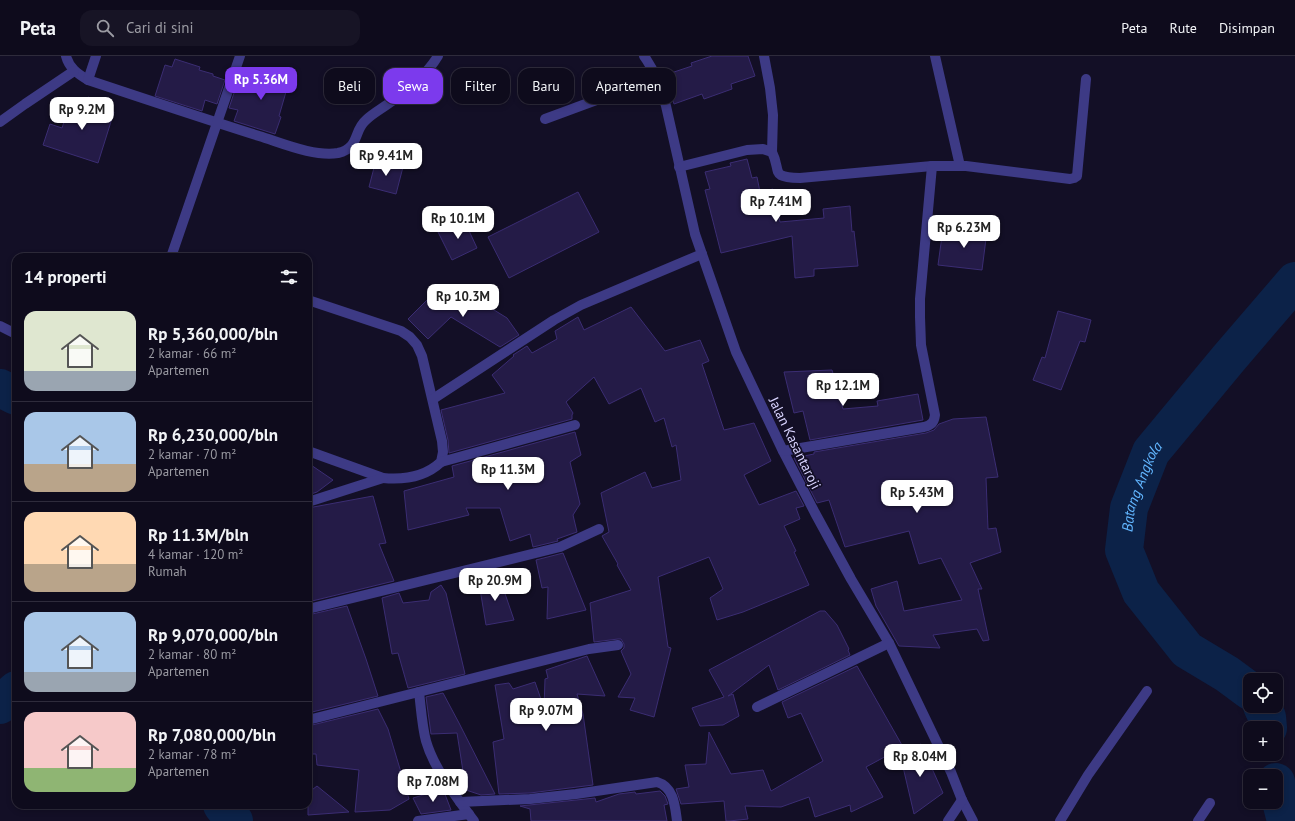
<!DOCTYPE html>
<html lang="id">
<head>
<meta charset="utf-8">
<style>
  :root { --surface:#0e0b1c; --page:#171425; --text:#f1f3f6; --muted:#9b9ba3; --line:#2e2b3b; --accent:#7c3aed }
  body { margin:0; font-family:"PT Sans",sans-serif; background:var(--page); color:var(--text); height:100vh; display:flex; flex-direction:column; font-size:15px; white-space:nowrap }
  * { box-sizing:border-box; margin:0 }
  p { font-size:13px; color:var(--muted) }
  .icon { flex:none; width:22px; height:22px; fill:none; stroke:currentColor; stroke-width:2; stroke-linecap:round; stroke-linejoin:round }
  .map { position:relative; flex:1; overflow:hidden }
  .details { position:absolute; left:12px; top:197px; width:300px; height:556px; display:flex; flex-direction:column; background:var(--surface); border-radius:12px; box-shadow:0 2px 6px #0003,0 0 0 1px var(--line) }
  .details>* { flex:none }
  .top-card { position:absolute; left:324px; top:12px; width:380px; height:36px; display:flex; gap:8px }
  .fabs { position:absolute; left:1243px; top:617px; display:grid; gap:8px }
  .fabs a { display:grid; place-items:center; width:40px; height:40px; border-radius:8px; background:var(--surface); box-shadow:0 2px 6px #0003,0 0 0 1px var(--line); font-size:20px }
  .price { position:absolute; translate:-50% -34px; padding:0 9px; border-radius:8px; background:#fff; color:#222; font-size:13px; line-height:26px; filter:drop-shadow(0 1px 2px #0008) }
  .price::after { content:''; position:absolute; left:50%; top:24px; width:12px; height:9px; margin-left:-6px; background:inherit; clip-path:polygon(0 0,100% 0,50% 100%) }
  .price.on { background:var(--accent); color:#fff }
  ul { padding:0; list-style:none }
  li { display:flex; align-items:center; gap:12px; height:100px; padding:0 12px }
  li+li { border-top:1px solid var(--line) }
  li span { display:grid; place-items:center; flex:none; width:112px; height:80px; border-radius:12px; color:#555 }
  li>.icon { margin-inline-start:auto }
  span .icon { width:48px; height:48px; fill:#fffc; stroke-width:1 }
  li b { font-size:17px }
  h2 { display:flex; justify-content:space-between; align-items:center; height:48px; padding:0 12px; font-size:17px }
  .tag { padding:0 14px; border-radius:12px; background:var(--surface); box-shadow:0 2px 6px #0003,0 0 0 1px var(--line); font-size:14px; line-height:36px }
  .tag.on { background:var(--accent); color:#fff }
  header { display:flex; align-items:center; gap:24px; box-sizing:border-box; height:56px; padding:0 20px; background:var(--surface); border-bottom:1px solid var(--line) }
  header strong { font-size:19px }
  nav { display:flex; gap:22px; margin-inline-start:auto; font-size:14px }
  .search { width:280px; height:36px; background:var(--page); display:flex; align-items:center; gap:10px; box-sizing:border-box; padding:0 14px; border-radius:12px; color:var(--muted); font-size:15px }
  .map>svg:first-child { display:block }
  .lines { fill:none; stroke-linecap:round; stroke-linejoin:round }
  .river { stroke:#0c2248; stroke-width:38 }
  .building { fill:#241b47; stroke:#3b2d73 }
  .street { stroke:#3d3a85; stroke-width:10 }
  .labels { text-anchor:middle; dominant-baseline:central; stroke-width:3.5; stroke-linejoin:round; paint-order:stroke }
  .street-label { font-size:14px; fill:#d9d4ff; stroke:#130f26 }
  .water-label { font-size:15px; font-style:italic; fill:#62b6ff; stroke:#130f26 }
</style>
</head>
<body>
<header>
<strong>Peta</strong>
<div class="search"><svg class="icon" aria-label="search" viewBox="0 0 24 24"><circle cx="10" cy="10" r="6"/><path d="M15 15l6 6"/></svg>Cari di sini</div>
<nav><a>Peta</a><a>Rute</a><a>Disimpan</a></nav>
</header>
<div class="map">
<svg width="1295" height="765" viewBox="0 0 1295 765">
  <rect width="100%" height="100%" fill="#130f26"/>
  <g class="lines">
    <!-- river -->
    <g class="river">
      <polyline points="0,332 16,340"/>
      <path id="s1" d="M1250,635L1227,618L1187,594L1141,536L1124,494L1129,452L1151,396L1229,302L1295,225"/>
      <polyline points="0,649 16,634"/>
      <polyline points="1262,650 1267,661 1268,672"/>
      <polyline points="1276,726 1286,765"/>
      <polyline points="222,749 234,765"/>
    </g>
  </g>
  <!-- building -->
  <g class="building">
    <polygon points="712,0 748,0 755,20 731,28 732,33 704,43 702,38 674,48 665,19 692,10 691,7"/>
    <polygon points="175,3 200,11 199,14 213,18 213,20 225,24 217,48 205,44 202,55 155,40 165,9 172,11"/>
    <polygon points="258,12 290,22 279,60 281,61 275,78 234,65 238,54 229,52 237,28 244,30 247,20 254,22"/>
    <polygon points="88,41 103,46 101,52 114,56 98,107 43,89 50,68 62,72 68,54 71,55 76,43 86,47"/>
    <polygon points="747,103 752,122 757,121 760,136 773,133 780,166 824,162 823,153 850,150 852,176 854,175 858,210 814,213 814,220 795,222 792,180 721,197 705,134 710,133 705,116 731,110 730,107"/>
    <polygon points="376,104 403,111 396,138 369,131"/>
    <polygon points="578,136 599,176 509,222 488,181"/>
    <polygon points="464,164 477,192 452,204 438,176"/>
    <polygon points="957,172 987,175 982,214 938,209 942,180 955,181"/>
    <polygon points="441,230 465,255 473,241 507,262 519,279 500,291 451,261 428,283 408,263"/>
    <polygon points="631,251 665,295 700,284 709,305 702,308 724,374 754,367 771,405 744,419 759,449 796,435 804,450 796,452 800,463 784,470 796,495 794,496 809,529 743,556 717,564 710,542 723,533 709,501 658,521 668,591 671,592 654,661 630,654 635,642 618,641 631,618 621,595 624,592 624,588 621,583 618,583 594,586 590,547 631,534 617,509 618,508 602,480 609,476 601,437 645,416 652,432 681,424 676,389 672,391 664,362 655,366 641,332 609,348 594,321 566,346 573,357 572,359 572,363 449,397 448,384 441,354 505,337 492,319 514,300 513,299 527,290 532,297 557,283 555,275 578,261 584,274"/>
    <polygon points="1058,255 1091,264 1085,286 1080,285 1061,334 1033,324 1042,301 1045,302"/>
    <polygon points="832,314 843,353 878,350 877,345 918,338 923,364 810,384 803,355 794,357 784,316"/>
    <polygon points="986,361 998,421 986,422 988,473 996,472 1001,496 970,507 982,533 978,533 989,584 983,585 977,573 933,579 940,592 899,590 876,550 871,533 897,525 904,555 962,544 941,502 919,508 909,475 845,491 829,444 817,447 794,402 814,398 814,396 926,377 934,374 939,368 953,363"/>
    <polygon points="575,376 581,399 570,406 580,448 573,459 577,476 557,483 558,485 533,491 530,478 510,485 500,452 466,452 469,459 408,474 404,435 454,421 452,410"/>
    <polygon points="308,407 333,424 317,436 308,439"/>
    <polygon points="373,440 386,487 379,488 394,525 308,546 308,452"/>
    <polygon points="563,497 586,554 547,563 548,531 542,532 536,504"/>
    <polygon points="499,520 514,564 486,569 479,527"/>
    <polygon points="441,529 446,537 465,618 408,632 398,597 392,598 382,542 399,537 403,547 429,544 431,536"/>
    <polygon points="347,550 366,603 378,640 308,657 308,559"/>
    <polygon points="820,555 825,555 837,569 849,593 848,594 850,599 778,634 769,609 728,640 733,638 739,660 723,669 700,670 692,652 724,641 709,614"/>
    <polygon points="587,600 605,640 577,638 583,658 593,729 530,737 499,738 493,686 504,683 495,629 509,627 513,633 535,626 544,652 545,623 548,622 546,614"/>
    <polygon points="857,610 903,691 866,711 883,741 851,756 850,749 815,761 809,741 781,751 745,750 748,763 729,765 726,765 724,745 681,748 676,733 689,731 685,709 706,708 709,676 731,718 763,714 771,735 823,705 801,657 788,662 782,646"/>
    <polygon points="443,637 459,667 495,738 481,739 466,734 457,677 431,678 426,641"/>
    <polygon points="378,653 388,673 409,743 390,754 355,756 359,714 317,709 316,698 308,698 308,670"/>
    <polygon points="921,688 943,737 914,758 900,698"/>
    <polygon points="317,730 349,756 308,759 308,737"/>
    <polygon points="443,733 451,754 421,758 413,742"/>
    <polygon points="660,735 665,740 668,748 664,749 667,765 531,765 530,753 520,750 595,742 596,746 619,738 635,736 636,738"/>
  </g>
  <g class="lines">
    <!-- street -->
    <g class="street">
      <path d="M66,0C69,12 78,18 88,24C145,43 202,62 259,80C282,87 314,101 338,97C360,92 353,75 366,64C372,58 381,53 388,48C407,35 426,20 438,0"/>
      <path d="M644,0C655,15 661,32 666,50L695,178L736,296L783,395L815,457L851,523L889,587L951,716L962,744L973,765"/>
      <polyline points="764,0 770,32 773,59 772,96"/>
      <polyline points="935,0 960,110"/>
      <polyline points="88,24 96,0"/>
      <polyline points="545,63 656,22"/>
      <polyline points="0,66 25,48 74,15"/>
      <path d="M679,111L747,94L763,93L772,96C782,116 769,121 800,122L932,110"/>
      <polyline points="171,201 240,0"/>
      <path d="M308,244L401,275L410,281L417,289L422,300L442,385L443,396L441,406C425,421 404,424 383,422L308,395"/>
      <polyline points="0,270 16,278"/>
      <polyline points="433,343 554,264 581,249 702,198"/>
      <path d="M783,395L924,371C932,369 934,366 935,359L921,289L920,261V243L932,110H966L1070,123L1074,122L1077,120L1086,23"/>
      <polyline points="441,406 575,369"/>
      <polyline points="308,446 383,422"/>
      <polyline points="308,553 560,491 599,473"/>
      <path d="M419,636C421,652 422,670 426,685C434,713 457,742 474,765"/>
      <polyline points="757,651 889,587"/>
      <polyline points="308,664 589,593 618,589"/>
      <path d="M460,746L530,743L576,738L657,726C674,731 675,750 677,765"/>
      <polyline points="418,765 469,758"/>
      <polyline points="948,765 962,744"/>
      <polyline points="1060,765 1088,719 1147,635"/>
      <polyline points="1198,765 1210,747"/>
    </g>
  </g>
  <g class="labels">
    <!-- street labels -->
    <g class="street-label">
      <text transform="translate(795 387) rotate(64)">Jalan Kasantaroji</text>
    </g>
    <!-- water labels -->
    <g class="water-label">
      <text stroke="none"><textPath href="#s1" startOffset="261">Batang Angkola</textPath></text>
    </g>
  </g>
</svg>
<div class="fabs">
<a><svg class="icon" aria-label="locate" viewBox="0 0 24 24"><circle cx="12" cy="12" r="6"/><path d="M12 2v4M12 18v4M2 12h4M18 12h4"/></svg></a>
<a>+</a>
<a>−</a>
</div>
<b class="price on" style="left:261px;top:45px">Rp 5.36M</b>
<b class="price" style="left:82px;top:75px">Rp 9.2M</b>
<b class="price" style="left:386px;top:121px">Rp 9.41M</b>
<b class="price" style="left:776px;top:167px">Rp 7.41M</b>
<b class="price" style="left:458px;top:184px">Rp 10.1M</b>
<b class="price" style="left:964px;top:193px">Rp 6.23M</b>
<b class="price" style="left:463px;top:262px">Rp 10.3M</b>
<b class="price" style="left:843px;top:351px">Rp 12.1M</b>
<b class="price" style="left:508px;top:435px">Rp 11.3M</b>
<b class="price" style="left:917px;top:458px">Rp 5.43M</b>
<b class="price" style="left:495px;top:546px">Rp 20.9M</b>
<b class="price" style="left:546px;top:676px">Rp 9.07M</b>
<b class="price" style="left:920px;top:722px">Rp 8.04M</b>
<b class="price" style="left:433px;top:747px">Rp 7.08M</b>
<div class="top-card">
<a class="tag">Beli</a>
<a class="tag on">Sewa</a>
<a class="tag">Filter</a>
<a class="tag">Baru</a>
<a class="tag">Apartemen</a>
</div>
<section class="details">
<h2>14 properti<svg class="icon" aria-label="filters" viewBox="0 0 24 24"><path d="M4 7h16M4 17h16"/><circle cx="9" cy="7" r="2"/><circle cx="15" cy="17" r="2"/></svg></h2>
<ul>
<li><span style="background:linear-gradient(#dfe7d0 75%,#9aa5b1 0)"><svg class="icon" aria-label="home" viewBox="0 0 24 24"><path d="M3 11l9-7 9 7M6 9v11h12V9"/></svg></span><div><b>Rp 5,360,000/bln</b><p>2 kamar · 66 m²</p><p>Apartemen</p></div></li>
<li><span style="background:linear-gradient(#a9c7e8 65%,#b9a48a 0)"><svg class="icon" aria-label="home" viewBox="0 0 24 24"><path d="M3 11l9-7 9 7M6 9v11h12V9"/></svg></span><div><b>Rp 6,230,000/bln</b><p>2 kamar · 70 m²</p><p>Apartemen</p></div></li>
<li><span style="background:linear-gradient(#ffd9b3 65%,#b9a48a 0)"><svg class="icon" aria-label="home" viewBox="0 0 24 24"><path d="M3 11l9-7 9 7M6 9v11h12V9"/></svg></span><div><b>Rp 11.3M/bln</b><p>4 kamar · 120 m²</p><p>Rumah</p></div></li>
<li><span style="background:linear-gradient(#a9c7e8 75%,#9aa5b1 0)"><svg class="icon" aria-label="home" viewBox="0 0 24 24"><path d="M3 11l9-7 9 7M6 9v11h12V9"/></svg></span><div><b>Rp 9,070,000/bln</b><p>2 kamar · 80 m²</p><p>Apartemen</p></div></li>
<li><span style="background:linear-gradient(#f6c9c9 70%,#8fb573 0)"><svg class="icon" aria-label="home" viewBox="0 0 24 24"><path d="M3 11l9-7 9 7M6 9v11h12V9"/></svg></span><div><b>Rp 7,080,000/bln</b><p>2 kamar · 78 m²</p><p>Apartemen</p></div></li>
</ul>
</section>
</div>
</body>
</html>
